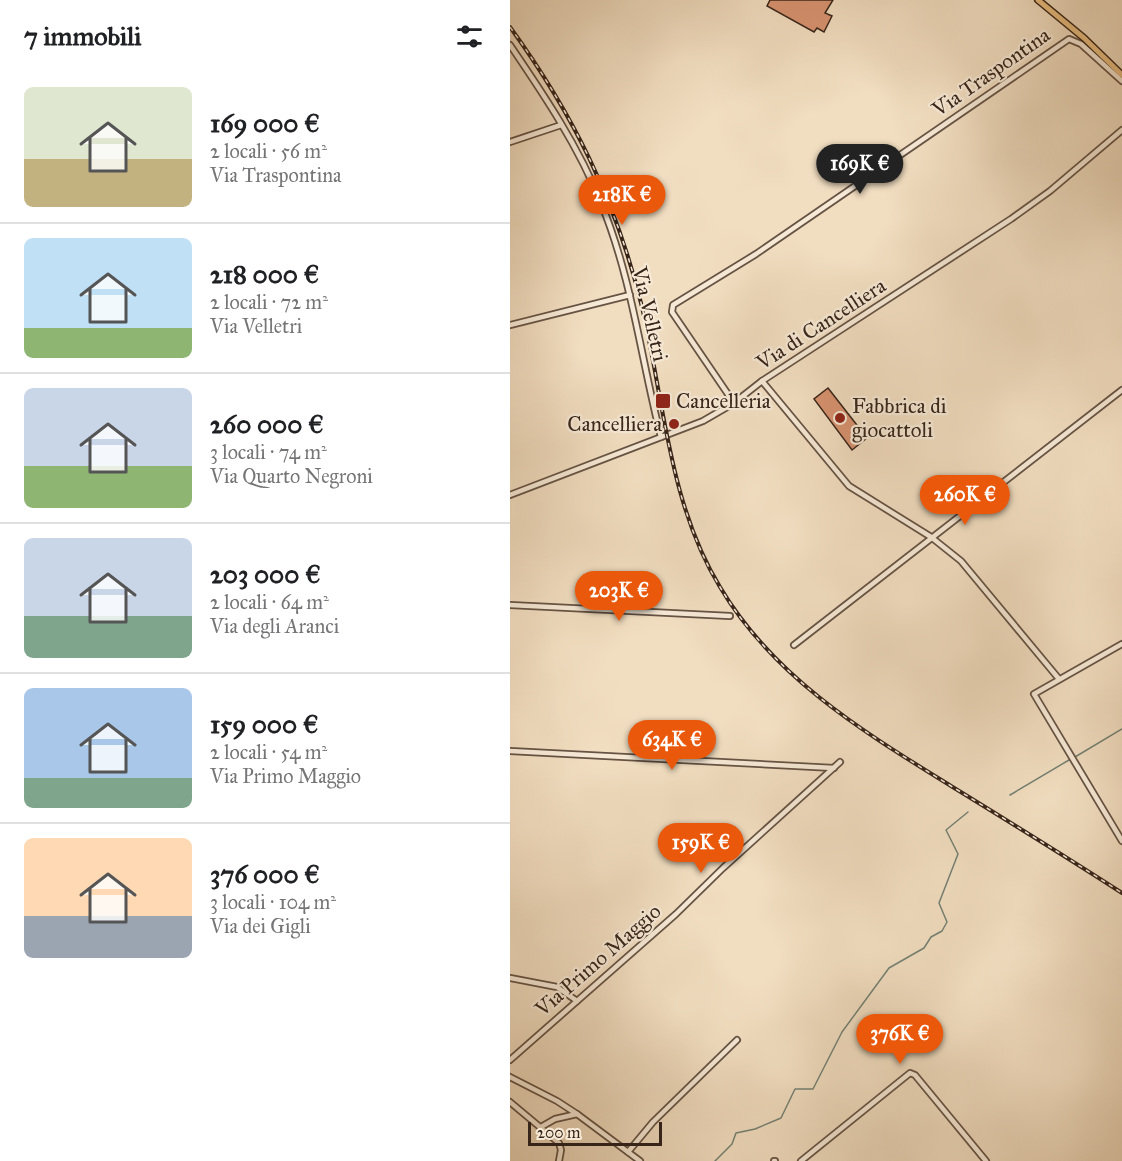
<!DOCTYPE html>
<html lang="it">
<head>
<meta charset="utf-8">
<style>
  :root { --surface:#fff; --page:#f2f2f2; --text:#202124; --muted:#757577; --line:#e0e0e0; --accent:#ea580c }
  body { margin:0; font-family:"IM FELL Great Primer",serif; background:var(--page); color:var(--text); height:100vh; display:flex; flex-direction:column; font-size:22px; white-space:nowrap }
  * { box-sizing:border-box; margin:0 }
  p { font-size:20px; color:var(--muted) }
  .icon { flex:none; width:33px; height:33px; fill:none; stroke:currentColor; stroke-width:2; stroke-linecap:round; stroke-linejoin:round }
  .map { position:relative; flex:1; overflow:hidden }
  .panel { display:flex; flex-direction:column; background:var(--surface); width:510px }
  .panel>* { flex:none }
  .scale { position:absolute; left:18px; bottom:15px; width:134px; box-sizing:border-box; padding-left:6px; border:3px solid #38251a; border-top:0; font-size:16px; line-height:21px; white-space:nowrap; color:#38251a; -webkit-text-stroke:4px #f6e9d6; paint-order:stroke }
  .price { position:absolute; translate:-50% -51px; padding:0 14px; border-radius:21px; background:var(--accent); color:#fff; font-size:20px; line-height:39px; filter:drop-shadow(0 2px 3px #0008) }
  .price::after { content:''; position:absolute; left:50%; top:36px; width:18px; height:14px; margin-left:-9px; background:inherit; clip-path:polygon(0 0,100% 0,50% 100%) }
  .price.current { background:#222; color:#fff }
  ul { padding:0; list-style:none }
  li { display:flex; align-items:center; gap:18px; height:150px; padding:0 24px }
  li+li { border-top:2px solid var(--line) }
  li span { display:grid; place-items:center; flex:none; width:168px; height:120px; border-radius:9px; color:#555 }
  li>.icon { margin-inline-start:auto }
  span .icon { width:72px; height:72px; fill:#fffc; stroke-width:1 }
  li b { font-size:26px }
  h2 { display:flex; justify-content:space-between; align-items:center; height:72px; padding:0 24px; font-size:26px }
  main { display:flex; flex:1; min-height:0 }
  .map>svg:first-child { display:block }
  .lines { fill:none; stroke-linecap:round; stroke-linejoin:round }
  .stream { stroke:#738073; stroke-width:1.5 }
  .building { fill:#d89270; stroke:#38251a; stroke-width:1.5 }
  .minor-casing { stroke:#665344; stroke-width:8 }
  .major-casing { stroke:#38251a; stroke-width:8 }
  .minor { stroke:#f6e9d6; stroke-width:4.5 }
  .major { stroke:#e8be80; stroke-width:5 }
  .rail-casing { stroke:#38251a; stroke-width:4 }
  .rail { stroke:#f6e9d6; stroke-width:1.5; stroke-dasharray:4.5; stroke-linecap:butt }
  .poi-dot { fill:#8f2418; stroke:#f6e9d6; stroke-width:2 }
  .labels { text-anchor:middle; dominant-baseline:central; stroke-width:4.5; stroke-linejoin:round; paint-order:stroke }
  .street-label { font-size:21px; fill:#38251a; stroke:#f6e9d6 }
  .poi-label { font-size:21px; fill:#38251a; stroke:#f6e9d6; text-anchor:start }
</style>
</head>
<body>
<main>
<section class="panel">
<h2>7 immobili<svg class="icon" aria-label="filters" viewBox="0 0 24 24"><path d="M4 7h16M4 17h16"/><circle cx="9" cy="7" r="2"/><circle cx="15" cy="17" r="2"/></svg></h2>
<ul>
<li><span style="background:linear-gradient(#dfe7d0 60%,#c2b280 0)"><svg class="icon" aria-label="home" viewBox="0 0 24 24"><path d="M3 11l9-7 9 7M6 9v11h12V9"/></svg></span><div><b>169 000 €</b><p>2 locali · 56 m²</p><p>Via Traspontina</p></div></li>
<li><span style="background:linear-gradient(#bfe0f5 75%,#8fb573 0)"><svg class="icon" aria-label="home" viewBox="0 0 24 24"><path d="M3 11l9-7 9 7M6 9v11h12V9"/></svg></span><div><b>218 000 €</b><p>2 locali · 72 m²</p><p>Via Velletri</p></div></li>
<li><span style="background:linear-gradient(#c9d6e8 65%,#8fb573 0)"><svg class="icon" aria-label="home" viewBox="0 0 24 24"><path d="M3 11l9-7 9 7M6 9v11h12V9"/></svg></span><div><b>260 000 €</b><p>3 locali · 74 m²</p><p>Via Quarto Negroni</p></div></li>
<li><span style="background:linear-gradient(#c9d6e8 65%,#7fa58c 0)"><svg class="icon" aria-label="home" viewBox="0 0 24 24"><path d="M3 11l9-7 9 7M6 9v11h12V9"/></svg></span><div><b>203 000 €</b><p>2 locali · 64 m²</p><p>Via degli Aranci</p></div></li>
<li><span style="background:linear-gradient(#a9c7e8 75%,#7fa58c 0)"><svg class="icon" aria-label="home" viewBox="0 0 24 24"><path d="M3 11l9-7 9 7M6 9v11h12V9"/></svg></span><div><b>159 000 €</b><p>2 locali · 54 m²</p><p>Via Primo Maggio</p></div></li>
<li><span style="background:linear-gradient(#ffd9b3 65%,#9aa5b1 0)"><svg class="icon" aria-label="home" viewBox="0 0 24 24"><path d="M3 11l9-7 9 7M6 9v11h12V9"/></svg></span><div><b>376 000 €</b><p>3 locali · 104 m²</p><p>Via dei Gigli</p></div></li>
</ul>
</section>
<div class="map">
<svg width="612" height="1161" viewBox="0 0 612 1161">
  <rect width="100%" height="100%" fill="#f1ddc0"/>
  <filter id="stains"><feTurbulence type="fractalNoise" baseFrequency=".00333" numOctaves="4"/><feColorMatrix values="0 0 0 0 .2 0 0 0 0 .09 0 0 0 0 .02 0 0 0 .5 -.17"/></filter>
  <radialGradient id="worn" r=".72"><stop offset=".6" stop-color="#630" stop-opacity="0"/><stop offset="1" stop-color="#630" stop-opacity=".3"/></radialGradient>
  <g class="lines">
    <!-- stream -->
    <g class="stream">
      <polyline points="565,757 612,729"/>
      <polyline points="500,795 559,760"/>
      <polyline points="205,1161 222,1144 226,1133 245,1129 271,1118 285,1089 303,1089 332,1032 379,968 414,948 421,937 432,931 437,922 429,903 448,854 436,830 458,812"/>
    </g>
  </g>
  <!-- building -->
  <g class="building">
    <polygon points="260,0 323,0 315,13 322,16 314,32 307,28 304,32 257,6"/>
    <polygon points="318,388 357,438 342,450 304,399"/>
  </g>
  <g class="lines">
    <defs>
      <g id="minor">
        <path d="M0,45C34,95 69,147 91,203C122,278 131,359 151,437"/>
        <polyline points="0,142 51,125"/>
        <polyline points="0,325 120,295"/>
        <polyline points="252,381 339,486 421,537 451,561 549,679"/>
        <polyline points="224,403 162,312 163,305 246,254 559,39 571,44 612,81"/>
        <polyline points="0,495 193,421 224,403 252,381 501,219 540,191 612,130"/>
        <polyline points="0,605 220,616"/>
        <polyline points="284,645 612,390"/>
        <polyline points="0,751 324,768"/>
        <polyline points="612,841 524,694 612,644"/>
        <polyline points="0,978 47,987 67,1001"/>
        <polyline points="0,1060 166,914 213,868 330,762"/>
        <polyline points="0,1077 47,1101 67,1114"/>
        <polyline points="0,1102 49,1143 51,1150 49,1161"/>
        <polyline points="31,1127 45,1119 67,1114 130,1161"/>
        <polyline points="118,1152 143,1122 227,1040"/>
        <polyline points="264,1161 265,1161"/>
        <polyline points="291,1161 400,1073 405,1075 476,1161"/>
      </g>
      <polyline id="major" points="528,0 574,38 612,75"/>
    </defs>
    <!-- minor casing -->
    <use href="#minor" class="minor-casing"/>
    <!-- major casing -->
    <use href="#major" class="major-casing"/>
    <!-- minor -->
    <use href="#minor" class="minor"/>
    <!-- major -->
    <use href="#major" class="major"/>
    <defs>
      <path id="rail" d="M0,27C63,114 105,199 131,303C154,398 158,502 210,587C264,678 354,732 441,786C498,821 555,856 612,893"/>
    </defs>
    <!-- rail casing -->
    <use href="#rail" class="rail-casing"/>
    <!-- rail -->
    <use href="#rail" class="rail"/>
  </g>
  <!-- markers -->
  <g class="poi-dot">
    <rect x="145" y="393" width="16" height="16" rx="3"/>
    <circle cx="330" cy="418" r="6"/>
    <circle cx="164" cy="424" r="6"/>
  </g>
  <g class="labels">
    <!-- street labels -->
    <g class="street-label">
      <text transform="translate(481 72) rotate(-35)">Via Traspontina</text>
      <text transform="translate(140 314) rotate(77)">Via Velletri</text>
      <text transform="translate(311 324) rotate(-33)">Via di Cancelliera</text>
      <text transform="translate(88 960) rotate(-41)">Via Primo Maggio</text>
    </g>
    <!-- poi labels -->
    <g class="poi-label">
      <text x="166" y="401">Cancelleria</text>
      <text x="342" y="406">Fabbrica di<tspan x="342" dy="24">giocattoli</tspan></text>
      <text x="152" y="424" text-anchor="end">Cancelliera</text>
    </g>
  </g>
  <rect width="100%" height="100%" filter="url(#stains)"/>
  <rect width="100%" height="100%" fill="url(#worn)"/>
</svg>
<div class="scale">200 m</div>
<b class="price current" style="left:350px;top:195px">169K €</b>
<b class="price" style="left:112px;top:226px">218K €</b>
<b class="price" style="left:455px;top:526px">260K €</b>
<b class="price" style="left:109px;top:622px">203K €</b>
<b class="price" style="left:162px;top:771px">634K €</b>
<b class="price" style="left:191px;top:874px">159K €</b>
<b class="price" style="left:390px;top:1065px">376K €</b>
</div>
</main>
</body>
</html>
